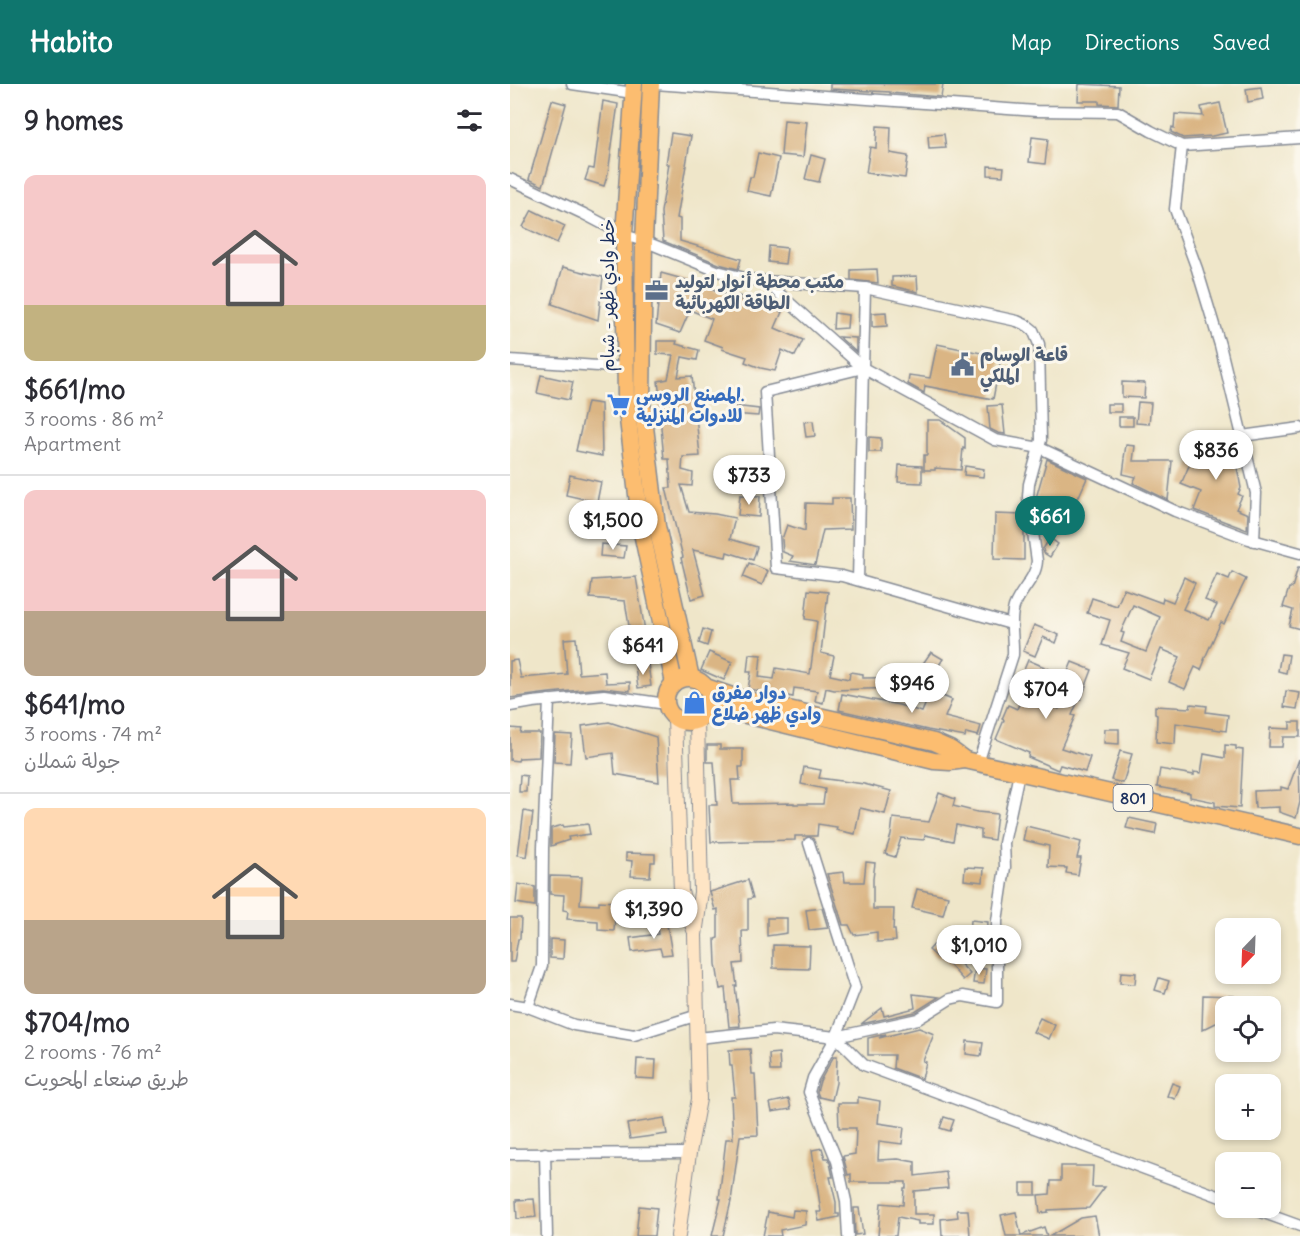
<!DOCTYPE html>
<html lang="en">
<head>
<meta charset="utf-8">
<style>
  :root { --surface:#fff; --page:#f2f2f3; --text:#2b2b33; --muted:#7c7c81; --line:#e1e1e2; --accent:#0f766e }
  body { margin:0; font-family:Delius,"Playpen Sans Arabic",sans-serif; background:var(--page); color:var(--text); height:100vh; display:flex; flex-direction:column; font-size:22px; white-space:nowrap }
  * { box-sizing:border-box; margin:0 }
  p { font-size:20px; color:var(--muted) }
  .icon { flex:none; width:33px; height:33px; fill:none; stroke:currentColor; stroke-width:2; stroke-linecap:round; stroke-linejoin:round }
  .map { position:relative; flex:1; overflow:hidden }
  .side { display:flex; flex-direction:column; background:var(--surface); width:510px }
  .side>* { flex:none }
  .needle { width:39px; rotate:203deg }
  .tools { position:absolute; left:705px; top:834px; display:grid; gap:12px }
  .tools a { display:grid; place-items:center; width:66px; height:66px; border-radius:12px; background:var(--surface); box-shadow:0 3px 9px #0003; font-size:30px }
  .price { position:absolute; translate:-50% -51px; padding:0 14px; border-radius:21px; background:#fff; color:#222; font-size:20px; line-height:39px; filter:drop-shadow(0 2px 3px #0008) }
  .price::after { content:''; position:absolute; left:50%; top:36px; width:18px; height:14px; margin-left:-9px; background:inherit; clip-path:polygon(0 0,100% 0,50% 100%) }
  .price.selected { background:var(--accent); color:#fff }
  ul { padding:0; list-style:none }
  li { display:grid; align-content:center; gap:12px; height:318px; padding:0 24px }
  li+li { border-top:2px solid var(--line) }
  li span { display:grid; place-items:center; height:186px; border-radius:12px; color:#555 }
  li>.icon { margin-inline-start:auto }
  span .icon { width:108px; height:108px; fill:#fffc; stroke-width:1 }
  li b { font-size:26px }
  h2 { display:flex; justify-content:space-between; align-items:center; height:72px; padding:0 24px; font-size:26px }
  header { display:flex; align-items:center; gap:36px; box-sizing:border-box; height:84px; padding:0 30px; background:var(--accent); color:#fff }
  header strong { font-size:28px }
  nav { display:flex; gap:33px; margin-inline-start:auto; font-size:21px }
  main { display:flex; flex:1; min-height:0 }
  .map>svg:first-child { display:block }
  .building { fill:#dab584; fill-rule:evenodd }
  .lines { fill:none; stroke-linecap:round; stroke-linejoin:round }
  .street-casing { stroke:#858a94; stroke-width:13 }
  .secondary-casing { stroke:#858a94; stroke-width:16 }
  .primary-casing { stroke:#858a94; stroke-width:19 }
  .street { stroke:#fff; stroke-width:10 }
  .secondary { stroke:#fee5c5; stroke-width:14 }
  .primary { stroke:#fcbd6f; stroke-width:16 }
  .labels { text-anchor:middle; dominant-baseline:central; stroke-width:6; stroke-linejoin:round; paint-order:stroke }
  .shield { fill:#fbf7ec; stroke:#5e6b89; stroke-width:1.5 }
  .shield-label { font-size:16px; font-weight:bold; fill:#1b2f5e }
  .service-label { font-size:18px; font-weight:bold; fill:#4e5e75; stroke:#fbf7ec; text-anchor:start }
  .street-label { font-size:18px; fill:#1b2f5e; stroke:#fbf7ec }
  .shop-label { font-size:18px; font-weight:bold; fill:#366cbe; stroke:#fbf7ec; text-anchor:start }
</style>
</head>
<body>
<header>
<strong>Habito</strong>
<nav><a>Map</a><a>Directions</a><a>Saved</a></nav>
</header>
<main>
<section class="side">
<h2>9 homes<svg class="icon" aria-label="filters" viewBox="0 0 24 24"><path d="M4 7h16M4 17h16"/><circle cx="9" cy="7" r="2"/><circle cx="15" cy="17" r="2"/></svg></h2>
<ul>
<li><span style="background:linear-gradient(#f6c9c9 70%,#c2b280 0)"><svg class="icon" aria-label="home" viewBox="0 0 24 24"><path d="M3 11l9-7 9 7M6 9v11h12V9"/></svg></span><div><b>$661/mo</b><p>3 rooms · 86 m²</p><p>Apartment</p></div></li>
<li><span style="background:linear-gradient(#f6c9c9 65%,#b9a48a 0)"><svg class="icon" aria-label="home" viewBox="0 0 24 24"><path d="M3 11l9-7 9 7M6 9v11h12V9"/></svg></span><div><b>$641/mo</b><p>3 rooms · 74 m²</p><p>جولة شملان</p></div></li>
<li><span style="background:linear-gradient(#ffd9b3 60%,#b9a48a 0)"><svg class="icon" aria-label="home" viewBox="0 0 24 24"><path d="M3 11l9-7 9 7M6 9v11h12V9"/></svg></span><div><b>$704/mo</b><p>2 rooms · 76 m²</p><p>طريق صنعاء المحويت</p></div></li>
</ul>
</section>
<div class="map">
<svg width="790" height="1152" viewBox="0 0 790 1152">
  <rect width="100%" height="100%" fill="#fbf7ec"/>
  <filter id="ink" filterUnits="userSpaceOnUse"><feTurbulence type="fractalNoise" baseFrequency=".0167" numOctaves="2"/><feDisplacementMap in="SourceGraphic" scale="12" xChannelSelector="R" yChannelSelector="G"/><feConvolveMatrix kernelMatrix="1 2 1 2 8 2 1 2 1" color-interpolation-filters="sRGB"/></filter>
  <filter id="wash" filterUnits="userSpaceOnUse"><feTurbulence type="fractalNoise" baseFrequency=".008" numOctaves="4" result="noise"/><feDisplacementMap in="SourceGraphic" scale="24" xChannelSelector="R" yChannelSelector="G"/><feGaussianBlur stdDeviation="1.35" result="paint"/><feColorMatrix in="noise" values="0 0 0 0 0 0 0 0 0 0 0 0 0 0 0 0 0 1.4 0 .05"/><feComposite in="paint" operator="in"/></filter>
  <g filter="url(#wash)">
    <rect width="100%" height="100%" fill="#efe6c9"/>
    <g id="blocks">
      <!-- building -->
      <g class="building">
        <polygon points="320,0 433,0 431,13 380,9 380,8 320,5"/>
        <polygon points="569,0 609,2 608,21 589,20 589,17 568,17"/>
        <polygon points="751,3 753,15 738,18 736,5"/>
        <polygon points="42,16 56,20 33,102 19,95"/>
        <polygon points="93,17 108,20 98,89 94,102 75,96 79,84 84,85"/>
        <polygon points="710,19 717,49 702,52 673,54 661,48 662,43 664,44 665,30 693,32 691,23"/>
        <polygon points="274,36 297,38 293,73 271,71"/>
        <polygon points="367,42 381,43 380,69 398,72 395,94 356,89 360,63 366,64"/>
        <polygon points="161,49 181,52 167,134 170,135 170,157 231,175 228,185 209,180 153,157 151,128 159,80 156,80"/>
        <polygon points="434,50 436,64 419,65 418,52"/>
        <polygon points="522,53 538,55 535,80 519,78"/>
        <polygon points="248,69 269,74 261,112 237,107 240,93 243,93"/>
        <polygon points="301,71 315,75 309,98 295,95"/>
        <polygon points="478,82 494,83 493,92 478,91"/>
        <polygon points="22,126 55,142 47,159 13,143"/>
        <polygon points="259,162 277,164 275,180 258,178"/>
        <polygon points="53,183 93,193 88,236 42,220"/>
        <polygon points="367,185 368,199 341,196 341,186"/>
        <polygon points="151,189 191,200 222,213 223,210 232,213 231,216 255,225 257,221 272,228 265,244 293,256 285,272 272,266 265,287 251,284 235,278 237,273 212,265 213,263 194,256 202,235 180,226 170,249 146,241"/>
        <polygon points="407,192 408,208 382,202 382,193"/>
        <polygon points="376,228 377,242 362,243 362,229"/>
        <polygon points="324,229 338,231 337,244 323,245"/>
        <polygon points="329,253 346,254 346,268"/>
        <polygon points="147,257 167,257 166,260 189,266 187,276 172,273 168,293 182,292 190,372 173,373 172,386 183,389 182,402 171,401 179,428 205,430 225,434 220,455 247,463 243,476 217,468 216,473 183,466 195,511 181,515 171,474 173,473 156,404 161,404 159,375 154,375 149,322 151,321 148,297 158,295 163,271 147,270"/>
        <polygon points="427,260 491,273 483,315 415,302 414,309 398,300 399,291 420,294"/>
        <polygon points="31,291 63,298 59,316 27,309"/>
        <polygon points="612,298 635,299 634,314 612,313"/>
        <polygon points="77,318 91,320 92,372 66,367"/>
        <polygon points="628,318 641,319 639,340 626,339"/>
        <rect x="597" y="320" width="14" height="8"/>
        <polygon points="492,321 495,350 488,349 480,345 478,322"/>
        <polygon points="223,322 249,325 248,332 222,330"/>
        <rect x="609" y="333" width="14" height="9"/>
        <polygon points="417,336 430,336 455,354 455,365 453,364 451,386 425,384 425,386 414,386 414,371 417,371"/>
        <polygon points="303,337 305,352 296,353 294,338"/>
        <polygon points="690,348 707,354 706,357 723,362 731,404 728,410 732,412 726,425 738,430 737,446 684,426 691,408 671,400 685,368 683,367"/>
        <polygon points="359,353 371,354 371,368 359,368"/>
        <polygon points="616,361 625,362 623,377 662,377 658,416 623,399 626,393 613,390 615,375 614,374"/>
        <polygon points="537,375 577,394 562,428 539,417 537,424 527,421 526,414"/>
        <polygon points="389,381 412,382 412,399 388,398"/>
        <polygon points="455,382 474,385 473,393 454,391"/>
        <polygon points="60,391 91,398 87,418 56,411"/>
        <polygon points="230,411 250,412 249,433 228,431"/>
        <polygon points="322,414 340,414 341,445 313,446 305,481 280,477 283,472 273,468 272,455 277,441 295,447 296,419 322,420"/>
        <polygon points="485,430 513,431 514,441 514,476 484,475"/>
        <polygon points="540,454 548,460 540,473 534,469 533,465"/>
        <polygon points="91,460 116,462 114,474 90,472"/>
        <polygon points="239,479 258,487 252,501 233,493"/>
        <polygon points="788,483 790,483 790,545 779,542 783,526 773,523 779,504 782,504"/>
        <path d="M722,488L736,495L714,540L711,538L694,576H695L691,586L685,583L675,605L659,598L670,573L651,565L639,595L612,584L619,569L592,561L600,536L577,529L582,514L607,522L614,505L652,519L653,514L663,518L674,493L685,499L673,525L699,536L707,521L695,516L707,490L719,495ZM623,521L650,533L636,568L611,558L614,549L611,548Z"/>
        <polygon points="126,493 138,565 123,567 115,517 80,514 82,496"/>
        <polygon points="298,506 318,508 311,569 324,572 320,591 339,595 340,588 353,590 353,594 419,593 419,603 324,606 316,604 313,619 305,617 307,607 284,604 283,613 238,605 241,588 237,588 239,570 251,571 249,593 264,595 266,584 300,590 307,537 295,535"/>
        <polygon points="524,541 549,551 546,559 533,553 525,572 513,567"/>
        <polygon points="193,545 201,548 197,562 189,559"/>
        <polygon points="66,554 69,590 95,588 96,599 120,598 120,607 93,604 39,609 0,614 0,577 7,576 11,594 57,590 54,555"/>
        <polygon points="199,568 222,578 214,596 191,586"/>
        <polygon points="421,568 433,575 424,589 412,581"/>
        <polygon points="771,570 779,571 776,589 768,587"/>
        <polygon points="518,576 539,585 527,615 549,625 562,592 557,590 562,578 582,586 571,615 569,615 562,631 565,632 551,664 580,673 575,688 550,681 548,686 518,673 519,669 486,655 494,636 492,635 498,621 507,625 521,591 513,588"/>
        <polygon points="138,580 141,602 128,604 125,582"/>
        <polygon points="421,607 442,616 435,633 471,642 468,652 456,649 455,653 418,646 329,626 332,610 389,621 412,628"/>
        <polygon points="776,607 790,609 787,625 774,623"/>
        <polygon points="681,620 697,622 696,628 718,631 716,647 666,639 665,660 646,658 647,631 645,630 645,622 680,624"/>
        <polygon points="99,638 146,653 149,698 105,690 103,669 76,673 72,642"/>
        <polygon points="780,638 790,638 790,653 773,653 772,663 759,663 760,644 780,645"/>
        <polygon points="0,644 11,645 10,649 30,649 29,673 9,674 8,677 0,676"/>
        <polygon points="595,645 609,645 609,660 594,659"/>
        <polygon points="45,650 62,651 60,679 44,678"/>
        <polygon points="197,661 210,661 210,665 233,665 233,683 229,683 230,696 221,696 223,720 284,719 284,720 313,720 315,705 291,700 294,683 311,686 309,694 354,700 381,707 375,730 350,724 345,750 326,746 327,743 308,740 307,752 285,752 285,756 201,758 199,721 207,721 204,678 197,678"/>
        <polygon points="715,661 726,662 726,665 733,666 730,724 705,722 705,718 680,713 680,709 647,703 650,685 684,691 684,688 691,689 694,670 715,674"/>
        <polygon points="610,667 622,670 613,699 601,696"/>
        <polygon points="789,675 790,718 786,734 769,728 769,723 745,724 744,707 771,706 771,703 778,705"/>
        <polygon points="10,691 17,692 16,708 9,708"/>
        <polygon points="429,709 445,715 443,722 467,728 487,730 484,756 471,754 471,746 446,741 443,757 415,751 414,756 391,754 385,773 375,770 381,751 383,734 419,738"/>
        <polygon points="14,727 23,729 17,773 8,771"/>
        <polygon points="619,734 647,740 645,750 616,744"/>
        <polygon points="78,740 80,750 58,753 59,756 41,762 41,744 53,741 54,743"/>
        <polygon points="516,742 541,748 541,750 571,758 567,774 571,774 568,791 556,789 557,784 538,783 539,762 513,756"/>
        <polygon points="116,769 145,770 145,778 141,778 140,793 121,792 122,777 116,776"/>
        <polygon points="356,778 365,779 363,795 363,825 384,825 383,846 385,846 386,857 367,858 367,848 344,851 339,841 333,841 317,790 334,788 335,798 354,798"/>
        <polygon points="455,783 474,784 473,798 454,796"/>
        <polygon points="40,792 72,793 70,820 89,821 89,817 106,818 104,847 88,846 88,837 57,835 58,827 53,826 54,811 40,810"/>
        <polygon points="238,796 243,814 238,815 238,847 232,847 233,879 224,880 227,902 225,902 230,942 219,943 215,904 210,905 206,880 205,855 208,854 208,825 205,826 200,808"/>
        <polygon points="8,800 25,803 25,822 6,819"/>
        <polygon points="407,805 438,812 433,831 402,824"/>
        <polygon points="312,824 318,844 299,846 296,826"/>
        <polygon points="0,834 11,834 10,855 8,855 4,878 0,878"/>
        <polygon points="257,834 277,834 277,849 257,852"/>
        <polygon points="156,835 162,870 152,871 150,864 122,868 120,854 148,850 146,836"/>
        <polygon points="461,836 478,838 477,850 460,849"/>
        <polygon points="40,855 54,856 53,875 40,874"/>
        <polygon points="429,855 449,873 446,875 460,890 453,896 431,871 428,874 419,866"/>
        <polygon points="263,861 300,862 299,885 263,884"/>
        <polygon points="465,884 476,885 474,900 463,899"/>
        <polygon points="611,888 626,889 625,900 610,899"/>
        <polygon points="649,894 659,897 655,909 645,906"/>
        <polygon points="403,910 429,913 405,928 351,940 372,924 374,932 405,924"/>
        <polygon points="693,911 724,912 728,922 716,922 716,934 692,946"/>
        <polygon points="530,934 545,941 539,955 523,948"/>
        <polygon points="409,944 424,950 413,977 416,978 412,995 383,984 384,971 358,971 358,954 376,950 369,954"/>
        <polygon points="457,957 473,959 471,972 456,970"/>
        <polygon points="240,965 242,990 245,990 248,1051 230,1052 221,1117 213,1152 202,1152 211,1115 209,1115 216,1055 223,1055 221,1013 225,1013 222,982 220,982 219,966"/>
        <polygon points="269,969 270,987 260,987 259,970"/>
        <polygon points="324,972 327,972 326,999 322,1016 309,1013 307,1008 310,997"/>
        <polygon points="127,975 146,976 145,995 126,994"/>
        <polygon points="662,999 670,1002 665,1015 657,1012"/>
        <polygon points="348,1013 370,1017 368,1039 394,1043 392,1060 369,1057 368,1076 388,1075 405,1078 405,1092 436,1088 438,1104 404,1107 404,1130 424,1130 424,1140 408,1140 408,1137 388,1133 386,1152 368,1152 371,1119 393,1121 394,1104 396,1104 396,1098 341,1098 341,1090 338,1091 333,1072 345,1070 346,1044 329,1044 328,1019 348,1019"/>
        <polygon points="279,1015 281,1025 262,1028 260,1019"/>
        <polygon points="434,1033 444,1036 440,1047 430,1044"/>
        <polygon points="154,1034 157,1050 120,1055 117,1040"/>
        <polygon points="312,1064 315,1074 318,1074 320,1079 323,1093 320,1093 326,1118 326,1130 329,1130 329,1133 309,1137 307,1128 311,1128 302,1066"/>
        <polygon points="551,1082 583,1082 582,1103 595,1103 579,1124 538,1126 538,1128 530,1129 528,1111 540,1110 541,1097 551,1097"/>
        <rect x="511" y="1099" width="15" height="12"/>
        <polygon points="24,1115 26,1133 7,1135 6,1116"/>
        <polygon points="129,1122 147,1124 144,1152 126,1152"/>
        <polygon points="344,1124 349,1124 353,1150 345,1151"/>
        <polygon points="283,1126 296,1127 295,1141 270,1146 271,1152 253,1152 258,1128 282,1133"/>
        <polygon points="447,1126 458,1126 460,1152 432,1152 431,1135 448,1133"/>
        <polygon points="506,1128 511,1152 496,1152 491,1131"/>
        <polygon points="585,1132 589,1152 540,1152 571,1134"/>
        <polygon points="534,1143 537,1152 512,1152 512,1151"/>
      </g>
    </g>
  </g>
  <g filter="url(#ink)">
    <use href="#blocks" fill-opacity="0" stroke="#858a94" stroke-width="1.5"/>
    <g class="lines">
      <defs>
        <g id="street">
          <polyline points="62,0 123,9"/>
          <polyline points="145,0 526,27 608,28 641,47 672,62 790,54"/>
          <polyline points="672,62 665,125 687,185 710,261 746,409 744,457"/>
          <path d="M0,95L74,130L114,151L134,157L207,187L239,195L255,197L355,204L507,237L518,242L523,246L529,260L531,356L519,400L518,413L527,477C526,495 510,506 504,523C499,539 504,555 503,571L468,679"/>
          <polyline points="255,197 353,284"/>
          <polyline points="355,204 353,284 485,356 530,364 665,427 739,455 790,469"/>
          <polyline points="0,276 117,284"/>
          <polyline points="353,284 255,308 266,484 332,492 501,540"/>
          <polyline points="732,352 790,344"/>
          <polyline points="348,496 353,284"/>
          <polyline points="0,622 23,618 94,611 156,620"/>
          <polyline points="299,759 345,904 326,953 303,994 299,1008 327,1077 336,1117 338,1152"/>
          <polyline points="0,920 18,923 64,941 124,951 188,931"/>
          <polyline points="18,923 32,882 33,764 39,616"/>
          <polyline points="326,953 354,981 716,1115"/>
          <polyline points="188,954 263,946 326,953 408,935 440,915 453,912 487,918 487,837 495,783 494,759 509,689"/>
          <polyline points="35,1069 37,1152"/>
          <polyline points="0,1070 179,1069"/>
          <polyline points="740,1124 790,1142"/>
        </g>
        <g id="secondary">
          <polyline points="165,634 171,808 184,846"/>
          <polyline points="168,1152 179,1069 189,1015 185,851 191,808 187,636"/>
        </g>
        <g id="primary">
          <polyline points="124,0 114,151 116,319 131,444 164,599"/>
          <polyline points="141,0 134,157 132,318 147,442 181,594"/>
          <circle cx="178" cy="616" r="22"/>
          <polyline points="196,603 225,613 424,658 440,665 455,676"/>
          <polyline points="197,626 232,630 424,677 440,678 455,676 790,752"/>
        </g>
      </defs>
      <!-- street casing -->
      <use href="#street" class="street-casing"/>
      <!-- secondary casing -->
      <use href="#secondary" class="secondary-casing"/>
      <!-- primary casing -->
      <use href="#primary" class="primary-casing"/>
      <!-- street -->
      <use href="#street" class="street"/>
      <!-- secondary -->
      <use href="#secondary" class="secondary"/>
      <!-- primary -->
      <use href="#primary" class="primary"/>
    </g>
  </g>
  <!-- icons -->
  <defs>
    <symbol id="office-bare" viewBox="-9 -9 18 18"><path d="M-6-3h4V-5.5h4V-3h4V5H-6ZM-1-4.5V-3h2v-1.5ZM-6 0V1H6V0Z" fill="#5c6f8a" stroke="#fbf7ec" stroke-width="2.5" paint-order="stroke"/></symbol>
    <symbol id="civic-bare" viewBox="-9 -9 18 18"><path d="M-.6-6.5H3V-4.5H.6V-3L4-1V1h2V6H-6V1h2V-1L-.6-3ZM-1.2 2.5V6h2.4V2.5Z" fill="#5c6f8a" stroke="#fbf7ec" stroke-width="2.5" paint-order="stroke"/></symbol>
    <symbol id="supermarket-bare" viewBox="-9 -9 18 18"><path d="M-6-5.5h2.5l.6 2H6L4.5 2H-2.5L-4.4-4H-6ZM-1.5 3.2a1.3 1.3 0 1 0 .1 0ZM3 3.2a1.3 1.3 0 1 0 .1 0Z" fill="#3f7fe0" stroke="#fbf7ec" stroke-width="2.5" paint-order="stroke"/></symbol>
    <symbol id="shop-bare" viewBox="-9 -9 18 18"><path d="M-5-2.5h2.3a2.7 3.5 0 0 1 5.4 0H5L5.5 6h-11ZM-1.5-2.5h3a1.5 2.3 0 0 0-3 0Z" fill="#3f7fe0" stroke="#fbf7ec" stroke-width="2.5" paint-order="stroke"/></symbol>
  </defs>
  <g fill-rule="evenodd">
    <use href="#office-bare" x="130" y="190" width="33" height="33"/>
    <use href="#civic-bare" x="436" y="264" width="33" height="33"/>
    <use href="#supermarket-bare" x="92" y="304" width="33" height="33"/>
    <use href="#shop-bare" x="168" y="602" width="33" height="33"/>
  </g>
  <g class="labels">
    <!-- shield labels -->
    <rect class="shield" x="603.5" y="701" width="39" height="26" rx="4.5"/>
    <g class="shield-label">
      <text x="623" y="714">801</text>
    </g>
    <!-- service labels -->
    <g class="service-label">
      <text x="165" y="197">مكتب محطة أنوار لتوليد<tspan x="165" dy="21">الطاقة الكهربائية</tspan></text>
      <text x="470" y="270">قاعة الوسام<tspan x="470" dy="21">الملكي</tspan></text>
    </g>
    <!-- street labels -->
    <g class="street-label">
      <text transform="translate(97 211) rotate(-90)">خط وادي ظهر - شبام</text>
    </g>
    <!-- shop labels -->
    <g class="shop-label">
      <text x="126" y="310">المصنع الروسي.<tspan x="126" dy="21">للادوات المنزلية</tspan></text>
      <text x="202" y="608">دوار مفرق<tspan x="202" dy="21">وادي ظهر ضلاع</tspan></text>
    </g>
  </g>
</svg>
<div class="tools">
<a><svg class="needle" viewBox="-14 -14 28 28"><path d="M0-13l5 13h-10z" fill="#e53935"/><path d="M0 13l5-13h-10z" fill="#7c7c81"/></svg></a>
<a><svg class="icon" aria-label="locate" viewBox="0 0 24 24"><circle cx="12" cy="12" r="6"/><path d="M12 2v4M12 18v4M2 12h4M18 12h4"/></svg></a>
<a>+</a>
<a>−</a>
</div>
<b class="price" style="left:706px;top:397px">$836</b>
<b class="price" style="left:239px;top:422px">$733</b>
<b class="price selected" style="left:540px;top:463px">$661</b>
<b class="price" style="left:103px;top:467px">$1,500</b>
<b class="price" style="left:133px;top:592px">$641</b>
<b class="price" style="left:402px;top:630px">$946</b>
<b class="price" style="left:536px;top:636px">$704</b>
<b class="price" style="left:144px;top:856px">$1,390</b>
<b class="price" style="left:469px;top:892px">$1,010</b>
</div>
</main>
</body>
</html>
